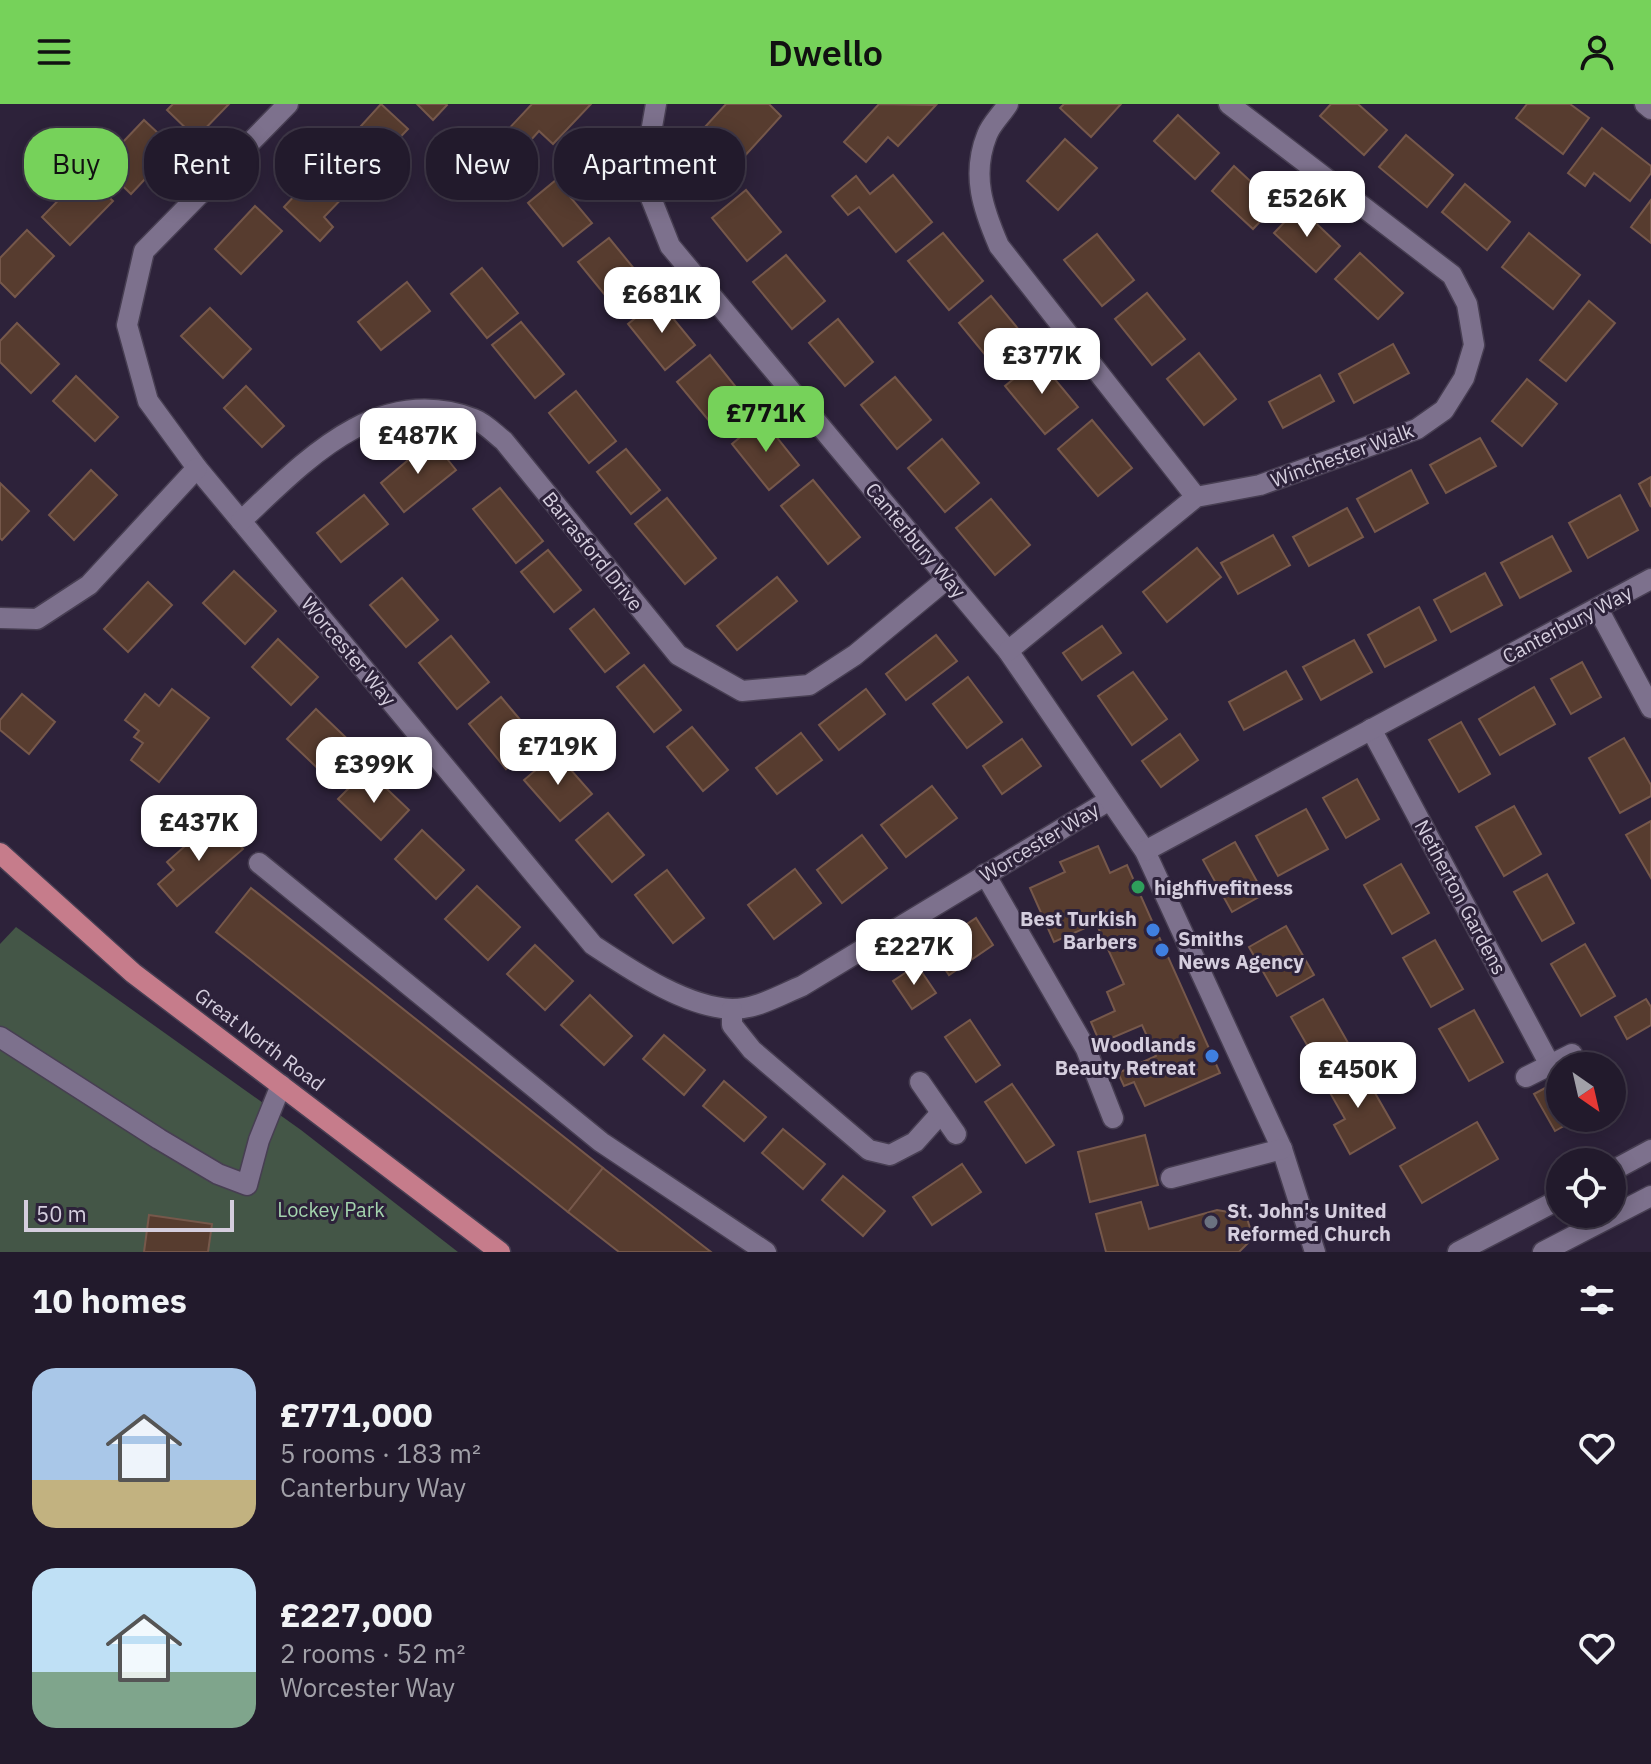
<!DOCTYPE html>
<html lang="en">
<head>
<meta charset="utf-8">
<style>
  :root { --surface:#221a2c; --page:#2a2334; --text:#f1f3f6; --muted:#a2a1a9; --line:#3f3848; --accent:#76d25a }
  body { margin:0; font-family:"IBM Plex Sans",sans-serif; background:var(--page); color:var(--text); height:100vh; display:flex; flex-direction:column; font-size:30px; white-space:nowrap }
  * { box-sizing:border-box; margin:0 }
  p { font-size:26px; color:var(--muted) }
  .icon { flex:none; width:44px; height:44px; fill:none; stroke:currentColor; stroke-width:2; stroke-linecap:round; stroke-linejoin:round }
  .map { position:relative; height:1148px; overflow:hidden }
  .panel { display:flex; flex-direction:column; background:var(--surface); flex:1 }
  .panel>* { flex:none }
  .banner { position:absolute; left:24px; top:24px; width:800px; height:72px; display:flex; gap:16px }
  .needle { width:52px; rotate:146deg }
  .fabs { position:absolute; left:1546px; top:948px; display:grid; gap:16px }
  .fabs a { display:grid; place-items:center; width:80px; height:80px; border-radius:50%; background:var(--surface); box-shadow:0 4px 20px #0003,0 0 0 2px var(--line); font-size:40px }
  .scale { position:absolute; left:24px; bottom:20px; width:210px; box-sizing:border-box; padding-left:8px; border:4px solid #d5cede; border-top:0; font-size:22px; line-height:28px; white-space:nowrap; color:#d5cede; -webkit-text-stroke:6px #2d223a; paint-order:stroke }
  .price { position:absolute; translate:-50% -68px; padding:0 18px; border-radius:16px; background:#fff; color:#222; font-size:26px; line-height:52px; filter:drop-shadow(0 2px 4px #0008) }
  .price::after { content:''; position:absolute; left:50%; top:48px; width:24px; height:18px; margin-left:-12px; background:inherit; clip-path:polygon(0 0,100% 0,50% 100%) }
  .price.current { background:var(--accent); color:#111 }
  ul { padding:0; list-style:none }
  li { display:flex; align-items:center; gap:24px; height:200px; padding:0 32px }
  li span { display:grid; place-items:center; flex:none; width:224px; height:160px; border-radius:24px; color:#555 }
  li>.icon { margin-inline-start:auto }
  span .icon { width:96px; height:96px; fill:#fffc; stroke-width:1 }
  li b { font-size:34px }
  h2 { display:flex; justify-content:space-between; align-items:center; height:96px; padding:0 32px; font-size:34px }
  .pill { padding:0 28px; border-radius:32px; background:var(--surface); box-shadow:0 4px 20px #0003,0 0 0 2px var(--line); font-size:28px; line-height:72px }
  .pill.current { background:var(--accent); color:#111 }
  header { display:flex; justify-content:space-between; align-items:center; height:104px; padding:0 32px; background:var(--accent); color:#111; font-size:36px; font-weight:600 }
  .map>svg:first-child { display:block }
  .green { fill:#445647 }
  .building { fill:#573c2f; stroke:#76584b; stroke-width:2 }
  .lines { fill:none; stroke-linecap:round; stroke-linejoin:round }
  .minor-casing { stroke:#473e52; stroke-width:23 }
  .major-casing { stroke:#473e52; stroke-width:23 }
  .minor { stroke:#7d718d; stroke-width:20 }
  .major { stroke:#c67c8b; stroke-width:20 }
  .leisure-dot { fill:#2e9e5b; stroke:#2d223a; stroke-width:3 }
  .shop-dot { fill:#3f7fe0; stroke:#2d223a; stroke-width:3 }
  .worship-dot { fill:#6b7280; stroke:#2d223a; stroke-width:3 }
  .labels { text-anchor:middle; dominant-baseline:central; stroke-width:6; stroke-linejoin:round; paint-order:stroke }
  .street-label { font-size:20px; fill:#d5cede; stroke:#2d223a }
  .poi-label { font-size:20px; font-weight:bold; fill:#d5cede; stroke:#2d223a; text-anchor:start }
  .park-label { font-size:20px; fill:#a3d3ad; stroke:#2d223a }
</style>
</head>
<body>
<header><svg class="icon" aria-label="menu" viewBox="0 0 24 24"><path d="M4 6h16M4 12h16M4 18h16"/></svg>Dwello<svg class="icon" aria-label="person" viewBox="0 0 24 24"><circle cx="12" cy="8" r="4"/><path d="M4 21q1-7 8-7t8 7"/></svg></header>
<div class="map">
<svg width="1651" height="1148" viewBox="0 0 1651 1148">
  <rect width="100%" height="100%" fill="#2d223a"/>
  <!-- green -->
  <polygon class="green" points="16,823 301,1026 458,1148 0,1148 0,840"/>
  <!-- building -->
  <g class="building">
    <polygon points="173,0 229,0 196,34 167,6"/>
    <polygon points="381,0 408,25 381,53 391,63 376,77 341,44"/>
    <polygon points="417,0 446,0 447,1 433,16"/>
    <polygon points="532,0 591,0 553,40 539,27 521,47 503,31"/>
    <polygon points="726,0 769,0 781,12 741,56 705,23"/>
    <polygon points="879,0 936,1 898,42 888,33 866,58 844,38"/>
    <polygon points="1064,0 1121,0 1091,33 1060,4"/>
    <polygon points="1331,0 1358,0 1387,26 1364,51 1320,12"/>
    <polygon points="1527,0 1570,0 1589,14 1563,50 1516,14"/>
    <polygon points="1178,11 1219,49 1195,75 1154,37"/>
    <polygon points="144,16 174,44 131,90 101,61"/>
    <polygon points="1602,24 1651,62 1651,69 1630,97 1594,69 1585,82 1568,69"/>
    <polygon points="1406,31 1453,71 1427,103 1379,63"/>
    <polygon points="1065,35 1097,64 1058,106 1027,77"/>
    <polygon points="324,60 351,85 324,113 333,123 320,137 284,103"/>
    <polygon points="1234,62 1276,101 1253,125 1212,87"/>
    <polygon points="84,70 113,97 70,141 42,113"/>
    <polygon points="893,71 932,118 896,148 859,103 848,111 832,92 856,72 870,90"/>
    <polygon points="556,76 592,119 563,142 528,99"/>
    <polygon points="1465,80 1510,118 1487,146 1442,108"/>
    <polygon points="746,86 781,128 747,157 712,114"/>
    <polygon points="1651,96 1651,139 1631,123"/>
    <polygon points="255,102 282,127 241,170 215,145"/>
    <polygon points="1299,103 1340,142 1316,168 1274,129"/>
    <polygon points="27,126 54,152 15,193 0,178 0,154"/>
    <polygon points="943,129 983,177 949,206 908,157"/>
    <polygon points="1529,129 1580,171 1553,205 1502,163"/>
    <polygon points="1097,130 1134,176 1102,202 1064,156"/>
    <polygon points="609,134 645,178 614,202 578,158"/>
    <polygon points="1360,149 1403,189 1378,215 1335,175"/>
    <polygon points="786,151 825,197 792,225 753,178"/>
    <polygon points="482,164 518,209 487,234 451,190"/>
    <polygon points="407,178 430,207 381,246 358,218"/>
    <polygon points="1147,189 1185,235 1152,261 1115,215"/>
    <polygon points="991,192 1029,238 996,264 959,219"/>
    <polygon points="658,196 695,241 665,266 628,220"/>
    <polygon points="1589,197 1615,219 1566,277 1540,256"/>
    <polygon points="210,204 251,245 223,274 181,232"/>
    <polygon points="838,215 873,258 845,282 809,239"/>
    <polygon points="521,218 564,270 535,294 492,241"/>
    <polygon points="17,219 59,260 31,289 0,258 0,237"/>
    <polygon points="1393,240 1409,269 1354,299 1339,270"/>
    <polygon points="1199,249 1236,295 1204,321 1167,275"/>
    <polygon points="710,251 748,298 715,324 677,278"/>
    <polygon points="1038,255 1078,303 1045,330 1005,282"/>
    <polygon points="1320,271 1334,297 1283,324 1269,298"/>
    <polygon points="76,272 118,313 95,337 53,297"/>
    <polygon points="895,273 931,316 897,345 861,301"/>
    <polygon points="1527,275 1557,300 1522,342 1492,317"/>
    <polygon points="246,282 284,322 262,343 224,304"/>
    <polygon points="576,287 616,337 589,359 549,309"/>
    <polygon points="762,315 799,361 769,386 732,340"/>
    <polygon points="1092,316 1132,364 1098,392 1058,345"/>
    <polygon points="1480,334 1496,362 1446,389 1430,361"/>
    <polygon points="942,335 979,379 945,408 908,364"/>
    <polygon points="432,336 456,366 404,408 381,379"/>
    <polygon points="626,345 660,386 631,410 597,368"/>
    <polygon points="91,366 117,391 74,436 49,411"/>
    <polygon points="1411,366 1428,399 1375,428 1357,395"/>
    <polygon points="1651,373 1651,403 1639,380"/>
    <polygon points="813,376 860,433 828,460 781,402"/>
    <polygon points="0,379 29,407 2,436 0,434"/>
    <polygon points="500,384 543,437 516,459 473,405"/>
    <polygon points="364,391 388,420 341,458 317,429"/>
    <polygon points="1620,391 1638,426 1588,454 1569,419"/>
    <polygon points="667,394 716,454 685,480 635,420"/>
    <polygon points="991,395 1030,441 995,471 956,424"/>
    <polygon points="1347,404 1363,433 1309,462 1293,433"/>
    <polygon points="1273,431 1290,461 1238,490 1221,459"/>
    <polygon points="1552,432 1571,467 1520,494 1501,459"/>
    <polygon points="1197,444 1221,473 1167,518 1143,488"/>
    <polygon points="548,446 581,486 554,508 521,468"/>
    <polygon points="234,467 276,507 245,540 203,499"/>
    <polygon points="1485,469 1502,501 1451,528 1434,496"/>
    <polygon points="777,473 797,497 737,546 717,522"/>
    <polygon points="402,474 438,516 406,543 370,501"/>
    <polygon points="148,478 172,501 128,548 104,525"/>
    <polygon points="1419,503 1436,536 1385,563 1368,531"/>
    <polygon points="594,505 629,549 605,568 570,525"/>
    <polygon points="1102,522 1121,549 1082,576 1063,549"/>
    <polygon points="936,531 957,557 906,596 886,570"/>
    <polygon points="451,532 489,578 457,605 419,559"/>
    <polygon points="278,535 318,573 291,601 252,563"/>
    <polygon points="1354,536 1372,568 1321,596 1303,563"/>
    <polygon points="1582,558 1601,593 1571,610 1551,575"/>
    <polygon points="644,561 681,606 654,628 617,583"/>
    <polygon points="1286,567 1302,595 1244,626 1229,598"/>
    <polygon points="1133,568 1167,615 1132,641 1098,592"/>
    <polygon points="968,573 1002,618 967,644 933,600"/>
    <polygon points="1534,583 1555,620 1500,651 1479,615"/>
    <polygon points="172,585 209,614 159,678 131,656 143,639 134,633 139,627 125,616 145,590 159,602"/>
    <polygon points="866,585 885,610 839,646 819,621"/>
    <polygon points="22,590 55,618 29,650 0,626 0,616"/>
    <polygon points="501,593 538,637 506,665 469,620"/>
    <polygon points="316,605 361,648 332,678 287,635"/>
    <polygon points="1461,618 1490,670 1459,688 1429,636"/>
    <polygon points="692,623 728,666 703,687 667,643"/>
    <polygon points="801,629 822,656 777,690 756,664"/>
    <polygon points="1180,630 1198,656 1161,683 1142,657"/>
    <polygon points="1624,634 1651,681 1651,692 1620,709 1589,654"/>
    <polygon points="1022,635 1041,662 1002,690 983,662"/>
    <polygon points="556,649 592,690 560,717 524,676"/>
    <polygon points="367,666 409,706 381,736 338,695"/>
    <polygon points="1357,675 1379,715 1346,734 1323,694"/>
    <polygon points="932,682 957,714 906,753 881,721"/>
    <polygon points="1514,702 1541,750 1504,772 1476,723"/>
    <polygon points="1306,705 1328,745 1278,772 1256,732"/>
    <polygon points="608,709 644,751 612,778 576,736"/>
    <polygon points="1651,717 1651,774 1626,731"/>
    <polygon points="210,720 217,729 224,723 243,745 177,802 158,780 174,766 167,758"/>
    <polygon points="422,726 464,766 436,795 395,755"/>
    <polygon points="862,731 887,764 842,799 817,766"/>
    <polygon points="1235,738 1264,790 1232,808 1203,756"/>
    <polygon points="1098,742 1110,769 1127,761 1220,969 1145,1002 1134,978 1124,982 1118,969 1156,952 1142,921 1100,939 1091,918 1115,907 1107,888 1124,880 1096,819 1054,838 1030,784 1065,768 1060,758"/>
    <polygon points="1401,760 1429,809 1392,830 1364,781"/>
    <polygon points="795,765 821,799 774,835 748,801"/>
    <polygon points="667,766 704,814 673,839 635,791"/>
    <polygon points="1547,770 1574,819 1542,837 1514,788"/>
    <polygon points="477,782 520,823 488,856 445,815"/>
    <polygon points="251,784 603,1064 568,1108 216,828"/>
    <polygon points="976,814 993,841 949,871 931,844"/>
    <polygon points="1286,822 1314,871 1277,892 1249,843"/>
    <polygon points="1435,836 1463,885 1431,903 1403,854"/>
    <polygon points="1585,840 1615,892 1581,912 1551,860"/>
    <polygon points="535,841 573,877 545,906 507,870"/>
    <polygon points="917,861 936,889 912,905 893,877"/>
    <polygon points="590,891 632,932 604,961 561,921"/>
    <polygon points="1323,895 1351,944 1319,962 1291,913"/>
    <polygon points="1646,895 1651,903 1651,921 1627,935 1615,913"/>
    <polygon points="1474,906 1503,958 1469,977 1439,925"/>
    <polygon points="970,916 1000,961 976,978 945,933"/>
    <polygon points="664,931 705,966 684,991 643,955"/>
    <polygon points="1359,961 1395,1024 1350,1050 1334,1021 1345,1015 1325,980"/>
    <polygon points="1560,976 1560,1014 1578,1014 1555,1027 1534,990"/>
    <polygon points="724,977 766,1013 744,1037 703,1002"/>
    <polygon points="1012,980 1054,1041 1026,1059 985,998"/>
    <polygon points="1477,1018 1498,1055 1422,1099 1400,1062"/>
    <polygon points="783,1025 825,1060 803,1085 762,1049"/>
    <polygon points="1145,1031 1158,1081 1090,1098 1078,1048"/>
    <polygon points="962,1060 981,1088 932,1121 913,1093"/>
    <polygon points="603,1064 711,1148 619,1148 568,1108"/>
    <polygon points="843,1072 885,1107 863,1132 822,1096"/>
    <polygon points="1141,1098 1149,1125 1217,1106 1246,1111 1253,1134 1239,1148 1106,1148 1096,1110"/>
    <polygon points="149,1111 212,1120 208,1148 144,1148"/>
  </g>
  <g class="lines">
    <defs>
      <g id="minor">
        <path d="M288,0L144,147L127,221L148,297L197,364L593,841C631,866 685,903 732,905C757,905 780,891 802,882L1108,697"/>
        <polyline points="656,0 643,74 670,142 1008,547 1145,747 1282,1045 1315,1148"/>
        <path d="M1008,0C1002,10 991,20 987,31C971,71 983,105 999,142L1196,393"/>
        <polyline points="1645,0 1651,5"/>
        <path d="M241,417C305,357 377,278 474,315C485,319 495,330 504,337L678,551L742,587L809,581L855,551L948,474"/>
        <polyline points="1598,505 1651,604"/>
        <polyline points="0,514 37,515 89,481 197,364"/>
        <polyline points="1008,547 1196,393 1260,381 1417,325 1444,306 1464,274 1474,241 1467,200 1452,171 1229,0"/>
        <polyline points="1371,625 1550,961"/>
        <polyline points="1145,747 1651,475"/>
        <polyline points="259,759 601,1038 766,1148"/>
        <polyline points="985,770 1086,945 1113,1014"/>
        <polyline points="732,905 732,921 752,946 869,1046 890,1051 915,1038 941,1009"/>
        <polyline points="0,933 159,1035 218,1070 247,1081 259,1036 281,981"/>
        <polyline points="1526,973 1572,950"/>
        <polyline points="920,978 956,1030"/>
        <polyline points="1612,1067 1651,1046"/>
        <polyline points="1171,1074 1282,1045"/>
        <polyline points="1458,1148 1560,1095"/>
        <polyline points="1543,1148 1651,1092"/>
      </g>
      <polyline id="major" points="0,749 133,869 500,1148"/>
    </defs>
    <!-- minor casing -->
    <use href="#minor" class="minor-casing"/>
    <!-- major casing -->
    <use href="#major" class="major-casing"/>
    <!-- minor -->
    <use href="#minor" class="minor"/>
    <!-- major -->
    <use href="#major" class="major"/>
  </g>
  <!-- markers -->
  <circle class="leisure-dot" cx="1138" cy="783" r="8"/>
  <g class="shop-dot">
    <circle cx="1153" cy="826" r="8"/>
    <circle cx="1162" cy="846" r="8"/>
    <circle cx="1212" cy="952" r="8"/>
  </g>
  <circle class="worship-dot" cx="1211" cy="1118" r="8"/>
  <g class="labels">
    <!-- street labels -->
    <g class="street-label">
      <text transform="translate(1342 351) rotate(-20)">Winchester Walk</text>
      <text transform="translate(916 436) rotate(50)">Canterbury Way</text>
      <text transform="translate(593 447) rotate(51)">Barrasford Drive</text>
      <text transform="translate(1567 520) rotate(-28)">Canterbury Way</text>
      <text transform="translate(349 547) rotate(50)">Worcester Way</text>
      <text transform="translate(1039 738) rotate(-31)">Worcester Way</text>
      <text transform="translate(1461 793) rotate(62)">Netherton Gardens</text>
      <text transform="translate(260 935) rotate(37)">Great North Road</text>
    </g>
    <!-- poi labels -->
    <g class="poi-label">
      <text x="1154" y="783">highfivefitness</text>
      <text x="1137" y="814" text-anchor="end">Best Turkish<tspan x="1137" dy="23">Barbers</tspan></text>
      <text x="1178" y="834">Smiths<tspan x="1178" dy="23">News Agency</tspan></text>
      <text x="1196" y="940" text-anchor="end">Woodlands<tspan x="1196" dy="23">Beauty Retreat</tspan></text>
      <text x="1227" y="1106">St. John's United<tspan x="1227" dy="23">Reformed Church</tspan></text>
    </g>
    <!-- park labels -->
    <g class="park-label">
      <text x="331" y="1105">Lockey Park</text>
    </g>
  </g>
</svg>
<div class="fabs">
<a><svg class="needle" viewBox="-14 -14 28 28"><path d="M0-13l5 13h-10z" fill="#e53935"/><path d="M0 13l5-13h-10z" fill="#a2a1a9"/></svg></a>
<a><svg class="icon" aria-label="locate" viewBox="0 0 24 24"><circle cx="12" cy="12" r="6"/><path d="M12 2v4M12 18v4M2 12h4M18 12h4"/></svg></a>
</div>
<div class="scale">50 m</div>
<b class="price" style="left:1307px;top:135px">£526K</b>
<b class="price" style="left:662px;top:231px">£681K</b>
<b class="price" style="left:1042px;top:292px">£377K</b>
<b class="price current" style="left:766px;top:350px">£771K</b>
<b class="price" style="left:418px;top:372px">£487K</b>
<b class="price" style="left:558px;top:683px">£719K</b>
<b class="price" style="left:374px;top:701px">£399K</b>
<b class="price" style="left:199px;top:759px">£437K</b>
<b class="price" style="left:914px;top:883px">£227K</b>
<b class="price" style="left:1358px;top:1006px">£450K</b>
<div class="banner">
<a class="pill current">Buy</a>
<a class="pill">Rent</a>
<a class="pill">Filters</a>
<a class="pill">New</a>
<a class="pill">Apartment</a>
</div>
</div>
<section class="panel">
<h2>10 homes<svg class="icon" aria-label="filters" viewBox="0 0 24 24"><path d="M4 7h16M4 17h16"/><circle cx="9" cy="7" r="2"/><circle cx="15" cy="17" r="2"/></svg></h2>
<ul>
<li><span style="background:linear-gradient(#a9c7e8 70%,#c2b280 0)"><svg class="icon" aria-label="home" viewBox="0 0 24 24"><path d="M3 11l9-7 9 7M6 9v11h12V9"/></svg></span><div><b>£771,000</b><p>5 rooms · 183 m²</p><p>Canterbury Way</p></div><svg class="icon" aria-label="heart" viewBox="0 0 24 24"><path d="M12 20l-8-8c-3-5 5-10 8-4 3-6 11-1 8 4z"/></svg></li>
<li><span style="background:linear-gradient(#bfe0f5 65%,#7fa58c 0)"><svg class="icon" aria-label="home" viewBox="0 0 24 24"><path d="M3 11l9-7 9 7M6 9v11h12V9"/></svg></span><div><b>£227,000</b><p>2 rooms · 52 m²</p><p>Worcester Way</p></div><svg class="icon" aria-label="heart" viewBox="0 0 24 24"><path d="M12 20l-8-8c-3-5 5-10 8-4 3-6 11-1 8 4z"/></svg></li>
</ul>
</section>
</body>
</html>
